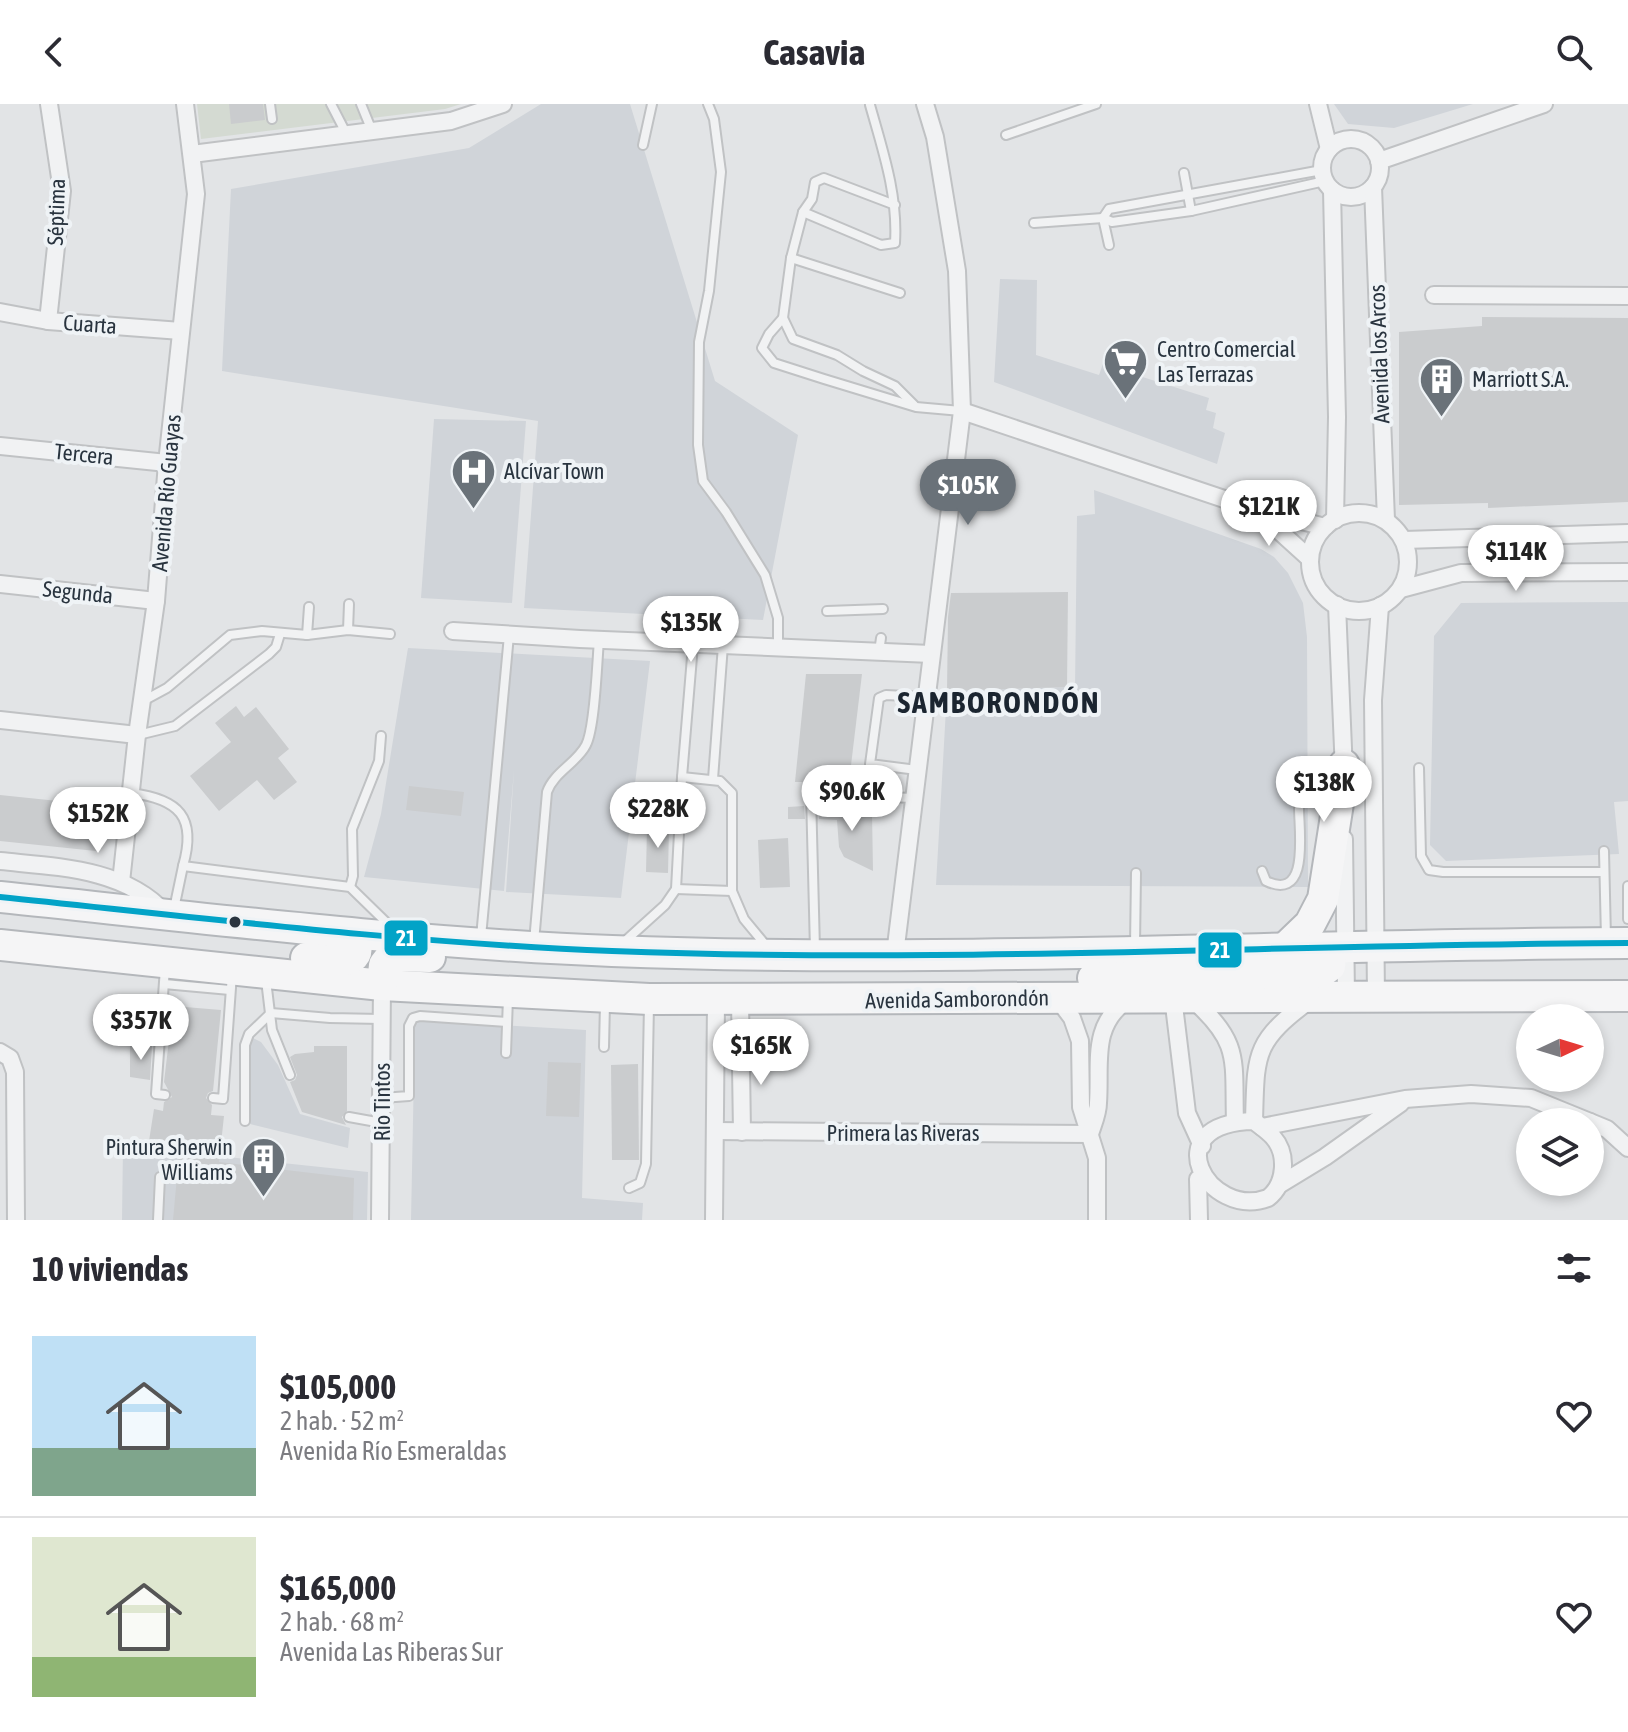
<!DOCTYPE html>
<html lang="es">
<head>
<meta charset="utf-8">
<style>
  :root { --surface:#fff; --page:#f2f2f3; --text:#2b2b33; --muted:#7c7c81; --line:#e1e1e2; --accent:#6a7279 }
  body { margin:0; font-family:"Asap Condensed",sans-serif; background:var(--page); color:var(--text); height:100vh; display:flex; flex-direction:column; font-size:30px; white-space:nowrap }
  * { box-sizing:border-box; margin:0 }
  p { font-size:26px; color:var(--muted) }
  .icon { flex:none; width:44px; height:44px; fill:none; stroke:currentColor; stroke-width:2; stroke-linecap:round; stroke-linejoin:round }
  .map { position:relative; height:1116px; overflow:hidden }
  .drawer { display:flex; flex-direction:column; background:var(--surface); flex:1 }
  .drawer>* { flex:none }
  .needle { width:52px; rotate:86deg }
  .buttons { position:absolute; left:1516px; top:900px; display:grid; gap:16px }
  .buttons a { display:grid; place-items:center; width:88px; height:88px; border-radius:50%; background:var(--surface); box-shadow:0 4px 12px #0003; font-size:40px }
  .price { position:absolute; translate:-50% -68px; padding:0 18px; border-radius:28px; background:#fff; color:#222; font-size:26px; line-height:52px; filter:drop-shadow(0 2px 4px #0008) }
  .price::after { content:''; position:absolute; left:50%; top:48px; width:24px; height:18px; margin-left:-12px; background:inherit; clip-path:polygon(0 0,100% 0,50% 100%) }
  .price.active { background:var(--accent); color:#fff }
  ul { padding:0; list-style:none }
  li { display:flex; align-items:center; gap:24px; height:200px; padding:0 32px }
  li+li { border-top:2px solid var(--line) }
  li span { display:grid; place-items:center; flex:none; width:224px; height:160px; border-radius:0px; color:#555 }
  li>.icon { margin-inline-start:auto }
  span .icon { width:96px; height:96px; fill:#fffc; stroke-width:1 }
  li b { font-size:34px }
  h2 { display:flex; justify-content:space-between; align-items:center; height:96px; padding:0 32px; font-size:34px }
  header { display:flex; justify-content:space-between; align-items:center; height:104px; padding:0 32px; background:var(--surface); font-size:36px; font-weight:700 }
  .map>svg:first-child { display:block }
  .built { fill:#d0d4d9 }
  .green { fill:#d4dad2 }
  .building { fill:#caccce }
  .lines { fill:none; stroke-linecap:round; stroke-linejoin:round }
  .lane-casing { stroke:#c0c2c4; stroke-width:12 }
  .street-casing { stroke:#c0c2c4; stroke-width:20 }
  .highway-casing { stroke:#b4b7bb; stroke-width:34 }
  .lane { stroke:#f1f2f3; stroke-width:8 }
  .street { stroke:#f1f2f3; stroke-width:16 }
  .highway { stroke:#f5f5f6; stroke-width:30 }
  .bus-1-casing { stroke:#eff3f6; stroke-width:12 }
  .bus-1 { stroke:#02a3c7; stroke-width:6 }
  .bus-dot { fill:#29343f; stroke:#eff3f6; stroke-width:3 }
  .labels { text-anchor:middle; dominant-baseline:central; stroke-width:8; stroke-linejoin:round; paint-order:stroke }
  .street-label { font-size:22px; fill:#29343f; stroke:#eff3f6 }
  .poi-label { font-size:22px; fill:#29343f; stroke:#eff3f6; text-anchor:start }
  .district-label { font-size:30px; font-weight:bold; letter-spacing:2px; fill:#1b2530; stroke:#eff3f6 }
  .line-badge { stroke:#eff3f6; stroke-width:3 }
  .badge-label { font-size:22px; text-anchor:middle; font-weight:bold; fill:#fff }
</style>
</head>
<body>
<header><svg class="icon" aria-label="back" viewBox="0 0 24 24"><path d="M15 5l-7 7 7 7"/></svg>Casavia<svg class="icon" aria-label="search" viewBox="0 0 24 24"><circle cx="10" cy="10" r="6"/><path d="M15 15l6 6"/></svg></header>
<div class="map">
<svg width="1628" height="1116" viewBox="0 0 1628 1116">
  <rect width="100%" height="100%" fill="#e2e4e6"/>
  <!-- built -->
  <g class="built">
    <polygon points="541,0 630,0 715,277 798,331 763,516 524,504 538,317 222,267 231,85 469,44"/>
    <polygon points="1334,0 1473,0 1394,24 1348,20"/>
    <polygon points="1000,175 1037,176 1036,251 1099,271 1105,254 1134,265 1133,270 1209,294 1206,306 1216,309 1213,324 1225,329 1217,360 994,278"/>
    <polygon points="434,315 526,317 512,499 421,494"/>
    <polygon points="1094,386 1261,445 1274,453 1288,469 1303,499 1307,533 1308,783 936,781 947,587 1067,583 1075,586 1077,412 1095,410"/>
    <polygon points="1628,498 1628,697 1614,698 1619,750 1446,757 1430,741 1434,532 1461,499"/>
    <polygon points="408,544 650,557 621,794 506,788 514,666 504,787 364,773 381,710"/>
    <polygon points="415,916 586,926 582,1094 643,1099 642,1116 411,1116"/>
    <polygon points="251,933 261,938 278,961 300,1010 350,1024 348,1044 250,1020"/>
    <polygon points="123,1042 368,1068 367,1116 122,1116"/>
  </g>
  <!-- green -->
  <polygon class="green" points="197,0 461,0 445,5 201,35"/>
  <!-- building -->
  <g class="building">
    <polygon points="229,0 263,0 265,16 231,20"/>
    <polygon points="1482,213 1628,214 1628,398 1488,404 1488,399 1399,401 1399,228 1482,222"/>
    <polygon points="1068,488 1067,583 947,587 948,513 951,489"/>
    <polygon points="806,570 862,570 849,678 795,678"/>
    <polygon points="236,602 244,613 256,603 289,645 278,654 297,678 274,696 257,676 219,707 190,672 231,638 215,619"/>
    <polygon points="409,682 464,688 461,712 406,706"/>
    <polygon points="0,691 106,702 102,744 96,747 0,737"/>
    <polygon points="804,702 805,715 788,715 788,703"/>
    <polygon points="818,702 855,702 856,709 872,708 873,767 844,753 839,743 837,716 819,715"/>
    <polygon points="647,724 669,725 668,769 646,768"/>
    <polygon points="788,734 790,783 760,784 758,736"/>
    <polygon points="173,902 221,906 213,987 208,989 206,994 212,1001 211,1011 224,1012 219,1058 354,1074 353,1116 173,1116 180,1040 149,1037 154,1005 163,1007 164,998 172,993 164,978"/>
    <polygon points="130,942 152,942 150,976 130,973"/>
    <polygon points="314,942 347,942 347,1007 342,1013 346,1021 302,1008 290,978 295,976 297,971 290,953 295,950 314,948"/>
    <polygon points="548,958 581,959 579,1013 546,1012"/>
    <polygon points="638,960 639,1056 612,1056 611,961"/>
  </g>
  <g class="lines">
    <defs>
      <g id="lane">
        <polyline points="270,0 272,15"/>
        <polyline points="331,0 347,31"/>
        <polyline points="361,0 372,27"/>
        <polyline points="708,0 714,15 721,68 709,187 699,238 698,341 703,377 726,408 765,471 778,514 778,542"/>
        <polyline points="1006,31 1096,0"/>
        <polyline points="643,41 652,0"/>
        <polyline points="1184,69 1191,107"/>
        <polyline points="895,101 824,74 815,78 812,95 803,108 791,154 783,214 769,230 762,244 774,259 824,275 916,303 961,307"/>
        <path d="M803,108L881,141L895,139C898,91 883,47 870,1"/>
        <polyline points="1103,114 1109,105 1322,66"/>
        <polyline points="1103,114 1109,141"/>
        <polyline points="1034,119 1103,114 1112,118 1191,107 1325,77"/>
        <polyline points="791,154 900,189"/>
        <polyline points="783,214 793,235 837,251 863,267 895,282 914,301"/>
        <polyline points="827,507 883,505"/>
        <polyline points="348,526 349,500"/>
        <polyline points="307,531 309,503"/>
        <polyline points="879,548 881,534"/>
        <polyline points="143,597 167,584 230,531 262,527 307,531 348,526 390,530"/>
        <polyline points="138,631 175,622 269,550 276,543 280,530"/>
        <polyline points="1419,664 1421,752 1429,766 1443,768 1604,768"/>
        <polyline points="917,666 870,660 879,594 886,591 926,593"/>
        <polyline points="682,673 693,541"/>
        <polyline points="713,675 723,541"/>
        <path d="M131,689C179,695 197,713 183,762"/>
        <polyline points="1604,747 1606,835"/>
        <path d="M1262,767L1266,777C1310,798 1299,728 1299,704"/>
        <polyline points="1628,782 1628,815"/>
        <polyline points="350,783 353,772 352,725 379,657 381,632"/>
        <polyline points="676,785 732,787"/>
        <polyline points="174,805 183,762 350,783 391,823"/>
        <polyline points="481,833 509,531"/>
        <path d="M534,838L547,688C554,668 577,659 586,641C595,624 597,559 599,536"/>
        <polyline points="623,839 665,801 676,785 682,673 720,677 732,689 732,787 744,815 768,844"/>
        <polyline points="1135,842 1136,769"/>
        <polyline points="815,846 811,690 913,694"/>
        <polyline points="266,876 272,926 290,971"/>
        <polyline points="164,880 230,886"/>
        <polyline points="604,943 605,899"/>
        <polyline points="506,949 508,894"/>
        <polyline points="165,991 156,990 165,864"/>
        <polyline points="213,994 223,995 232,870"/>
        <polyline points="382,994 409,992 409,922 413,914 420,912 507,918"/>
        <polyline points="349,1013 382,1019"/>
        <polyline points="245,1017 245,941 249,930 271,909 330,914 381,915"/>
        <polyline points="629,1084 640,1079 646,1060 649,900"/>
        <polyline points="158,1116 160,1073"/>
      </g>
      <g id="street">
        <polyline points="1318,0 1329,45"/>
        <circle cx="1351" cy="64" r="29"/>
        <polyline points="192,50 451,17 503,0"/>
        <polyline points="1379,57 1544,0"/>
        <polyline points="1373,83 1386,416"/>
        <polyline points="1332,86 1337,313 1335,416"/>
        <polyline points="1434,191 1628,192"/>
        <polyline points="0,208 48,217 181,227"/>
        <polyline points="48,217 62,87 49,0"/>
        <polyline points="962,307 1254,405 1325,423"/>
        <polyline points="0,342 167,359"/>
        <polyline points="1258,408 1309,454"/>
        <circle cx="1359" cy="458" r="49"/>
        <polyline points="1404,436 1628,429"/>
        <polyline points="0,480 156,497"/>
        <polyline points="1401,485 1461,469 1628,468"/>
        <polyline points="1337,501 1344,668"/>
        <polyline points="453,527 580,535 931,550"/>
        <polyline points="0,616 137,631"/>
        <polyline points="1344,735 1346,892"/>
        <path d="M0,757C57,763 124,764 165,809"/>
        <polyline points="121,778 137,631 156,497 167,359 196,90 185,0"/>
        <polyline points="895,850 962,307 957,167 935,33 925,0"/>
        <polyline points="1376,892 1373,596 1380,502"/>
        <polyline points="1173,893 1187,1009 1202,1042"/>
        <polyline points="1057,894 1072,914 1080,937 1081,1003 1097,1054 1097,1116"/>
        <path d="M1192,895C1242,939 1233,956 1235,1018"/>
        <polyline points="740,896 742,1028"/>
        <polyline points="0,948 10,954 15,968 16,1116"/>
        <path d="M1254,1017C1260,1022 1268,1027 1273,1033C1288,1050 1286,1080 1268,1094C1208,1116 1153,1019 1254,1017Z"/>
        <path d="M1254,1017C1256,950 1253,938 1310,896"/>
        <polyline points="1590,1018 1607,1025 1628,1044"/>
        <polyline points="1262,1023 1405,995 1471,990 1531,994 1590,1018"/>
        <polyline points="716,1027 1090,1030"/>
        <path d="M1090,1030C1093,1020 1098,1010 1098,999C1101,959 1090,922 1128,895"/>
        <polyline points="1198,1075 1199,1116"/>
        <polyline points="1279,1081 1325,1053 1401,999"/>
        <polyline points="380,1116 382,881"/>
        <polyline points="714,1116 716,897"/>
      </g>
      <g id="highway">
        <path d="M0,793C203,814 408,839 612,847C950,860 1290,840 1628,839"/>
        <polyline points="0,841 382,881 649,895 1628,892"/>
        <polyline points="1285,844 1310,820 1323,795 1344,661"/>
        <path d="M306,854C319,854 361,865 356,842C355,834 349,831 342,829"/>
        <polyline points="1093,874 1322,868 1330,862 1331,853 1325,845 1318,844"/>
        <polyline points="382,881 384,861 391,852 430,853"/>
      </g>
    </defs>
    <!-- lane casing -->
    <use href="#lane" class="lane-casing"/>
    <!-- street casing -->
    <use href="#street" class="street-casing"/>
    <!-- highway casing -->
    <use href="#highway" class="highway-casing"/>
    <!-- lane -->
    <use href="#lane" class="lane"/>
    <!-- street -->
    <use href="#street" class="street"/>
    <!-- highway -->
    <use href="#highway" class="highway"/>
    <defs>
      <path id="bus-1" d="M0,793C203,814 408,839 612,847C950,860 1290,840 1628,839"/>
    </defs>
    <!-- bus-1 casing -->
    <use href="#bus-1" class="bus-1-casing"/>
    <!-- bus-1 -->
    <use href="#bus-1" class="bus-1"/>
  </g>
  <!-- icons -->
  <defs>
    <symbol id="supermarket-pin" viewBox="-11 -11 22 30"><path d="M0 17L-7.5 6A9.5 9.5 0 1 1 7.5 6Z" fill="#6a7279" stroke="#eff3f6"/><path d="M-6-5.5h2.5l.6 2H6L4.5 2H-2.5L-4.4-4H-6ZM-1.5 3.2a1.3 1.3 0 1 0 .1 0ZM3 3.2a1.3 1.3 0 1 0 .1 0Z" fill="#fff"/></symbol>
    <symbol id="building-pin" viewBox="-11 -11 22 30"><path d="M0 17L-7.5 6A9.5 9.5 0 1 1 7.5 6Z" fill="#6a7279" stroke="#eff3f6"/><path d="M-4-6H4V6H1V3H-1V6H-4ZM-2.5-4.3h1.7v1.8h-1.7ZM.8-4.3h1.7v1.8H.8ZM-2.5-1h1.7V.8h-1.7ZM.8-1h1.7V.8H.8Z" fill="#fff"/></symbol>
    <symbol id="hospital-pin" viewBox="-11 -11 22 30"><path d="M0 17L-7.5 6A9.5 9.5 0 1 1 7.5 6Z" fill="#6a7279" stroke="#eff3f6"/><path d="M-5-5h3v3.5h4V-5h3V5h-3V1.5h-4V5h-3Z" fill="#fff"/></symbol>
  </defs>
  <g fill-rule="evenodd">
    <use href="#supermarket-pin" x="1100" y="232" width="51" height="69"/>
    <use href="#building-pin" x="1416" y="250" width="51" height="69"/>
    <use href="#hospital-pin" x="448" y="342" width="51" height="69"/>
    <use href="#building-pin" x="238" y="1030" width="51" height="69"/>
  </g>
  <!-- markers -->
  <circle class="bus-dot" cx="235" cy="818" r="7"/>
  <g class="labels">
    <!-- street labels -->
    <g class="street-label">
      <text transform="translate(56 108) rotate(-88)">Séptima</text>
      <text transform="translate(90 220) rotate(4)">Cuarta</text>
      <text transform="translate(1379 250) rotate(-92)">Avenida los Arcos</text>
      <text transform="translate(84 350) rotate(6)">Tercera</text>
      <text transform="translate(166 389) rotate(-85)">Avenida Río Guayas</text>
      <text transform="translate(78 488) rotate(6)">Segunda</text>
      <text transform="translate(957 895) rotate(-1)">Avenida Samborondón</text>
      <text transform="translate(382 998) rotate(-90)">Rio Tintos</text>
      <text x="903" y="1029">Primera las Riveras</text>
    </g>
    <!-- poi labels -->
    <g class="poi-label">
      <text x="1157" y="245">Centro Comercial<tspan x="1157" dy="25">Las Terrazas</tspan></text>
      <text x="1472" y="275">Marriott S.A.</text>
      <text x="504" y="367">Alcívar Town</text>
      <text x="233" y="1043" text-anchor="end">Pintura Sherwin<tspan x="233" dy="25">Williams</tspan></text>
    </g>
    <!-- district labels -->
    <g class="district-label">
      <text x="999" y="598">SAMBORONDÓN</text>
    </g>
  </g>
  <g class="line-badge">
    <rect x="383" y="815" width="46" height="38" rx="8" fill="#02a3c7"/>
    <rect x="1197" y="827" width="46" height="38" rx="8" fill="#02a3c7"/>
  </g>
  <g class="badge-label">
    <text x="406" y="842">21</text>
    <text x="1220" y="854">21</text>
  </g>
</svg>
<div class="buttons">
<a><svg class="needle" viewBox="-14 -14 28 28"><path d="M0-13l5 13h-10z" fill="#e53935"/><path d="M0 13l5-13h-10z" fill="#7c7c81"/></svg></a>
<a><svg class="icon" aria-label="layers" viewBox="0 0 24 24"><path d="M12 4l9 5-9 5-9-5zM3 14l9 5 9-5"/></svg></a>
</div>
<b class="price active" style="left:968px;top:423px">$105K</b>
<b class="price" style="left:1269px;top:444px">$121K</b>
<b class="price" style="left:1516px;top:489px">$114K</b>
<b class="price" style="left:691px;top:560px">$135K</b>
<b class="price" style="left:1324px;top:720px">$138K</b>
<b class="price" style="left:852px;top:729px">$90.6K</b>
<b class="price" style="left:658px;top:746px">$228K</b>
<b class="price" style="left:98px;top:751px">$152K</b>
<b class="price" style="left:141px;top:958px">$357K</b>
<b class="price" style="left:761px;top:983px">$165K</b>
</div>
<section class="drawer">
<h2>10 viviendas<svg class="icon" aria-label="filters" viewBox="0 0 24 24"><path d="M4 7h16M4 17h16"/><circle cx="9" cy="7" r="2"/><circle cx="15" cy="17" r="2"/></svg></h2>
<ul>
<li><span style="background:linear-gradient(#bfe0f5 70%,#7fa58c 0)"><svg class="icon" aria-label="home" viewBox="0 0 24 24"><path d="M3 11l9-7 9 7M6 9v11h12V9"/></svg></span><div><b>$105,000</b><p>2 hab. · 52 m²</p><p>Avenida Río Esmeraldas</p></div><svg class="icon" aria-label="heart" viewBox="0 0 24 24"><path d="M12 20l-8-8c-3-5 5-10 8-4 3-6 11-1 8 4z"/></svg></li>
<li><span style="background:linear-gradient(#dfe7d0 75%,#8fb573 0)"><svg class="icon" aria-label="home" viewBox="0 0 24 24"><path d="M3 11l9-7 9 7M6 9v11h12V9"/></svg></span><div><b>$165,000</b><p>2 hab. · 68 m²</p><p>Avenida Las Riberas Sur</p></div><svg class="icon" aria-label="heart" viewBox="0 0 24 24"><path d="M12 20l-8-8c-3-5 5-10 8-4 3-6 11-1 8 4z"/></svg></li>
</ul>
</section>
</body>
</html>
